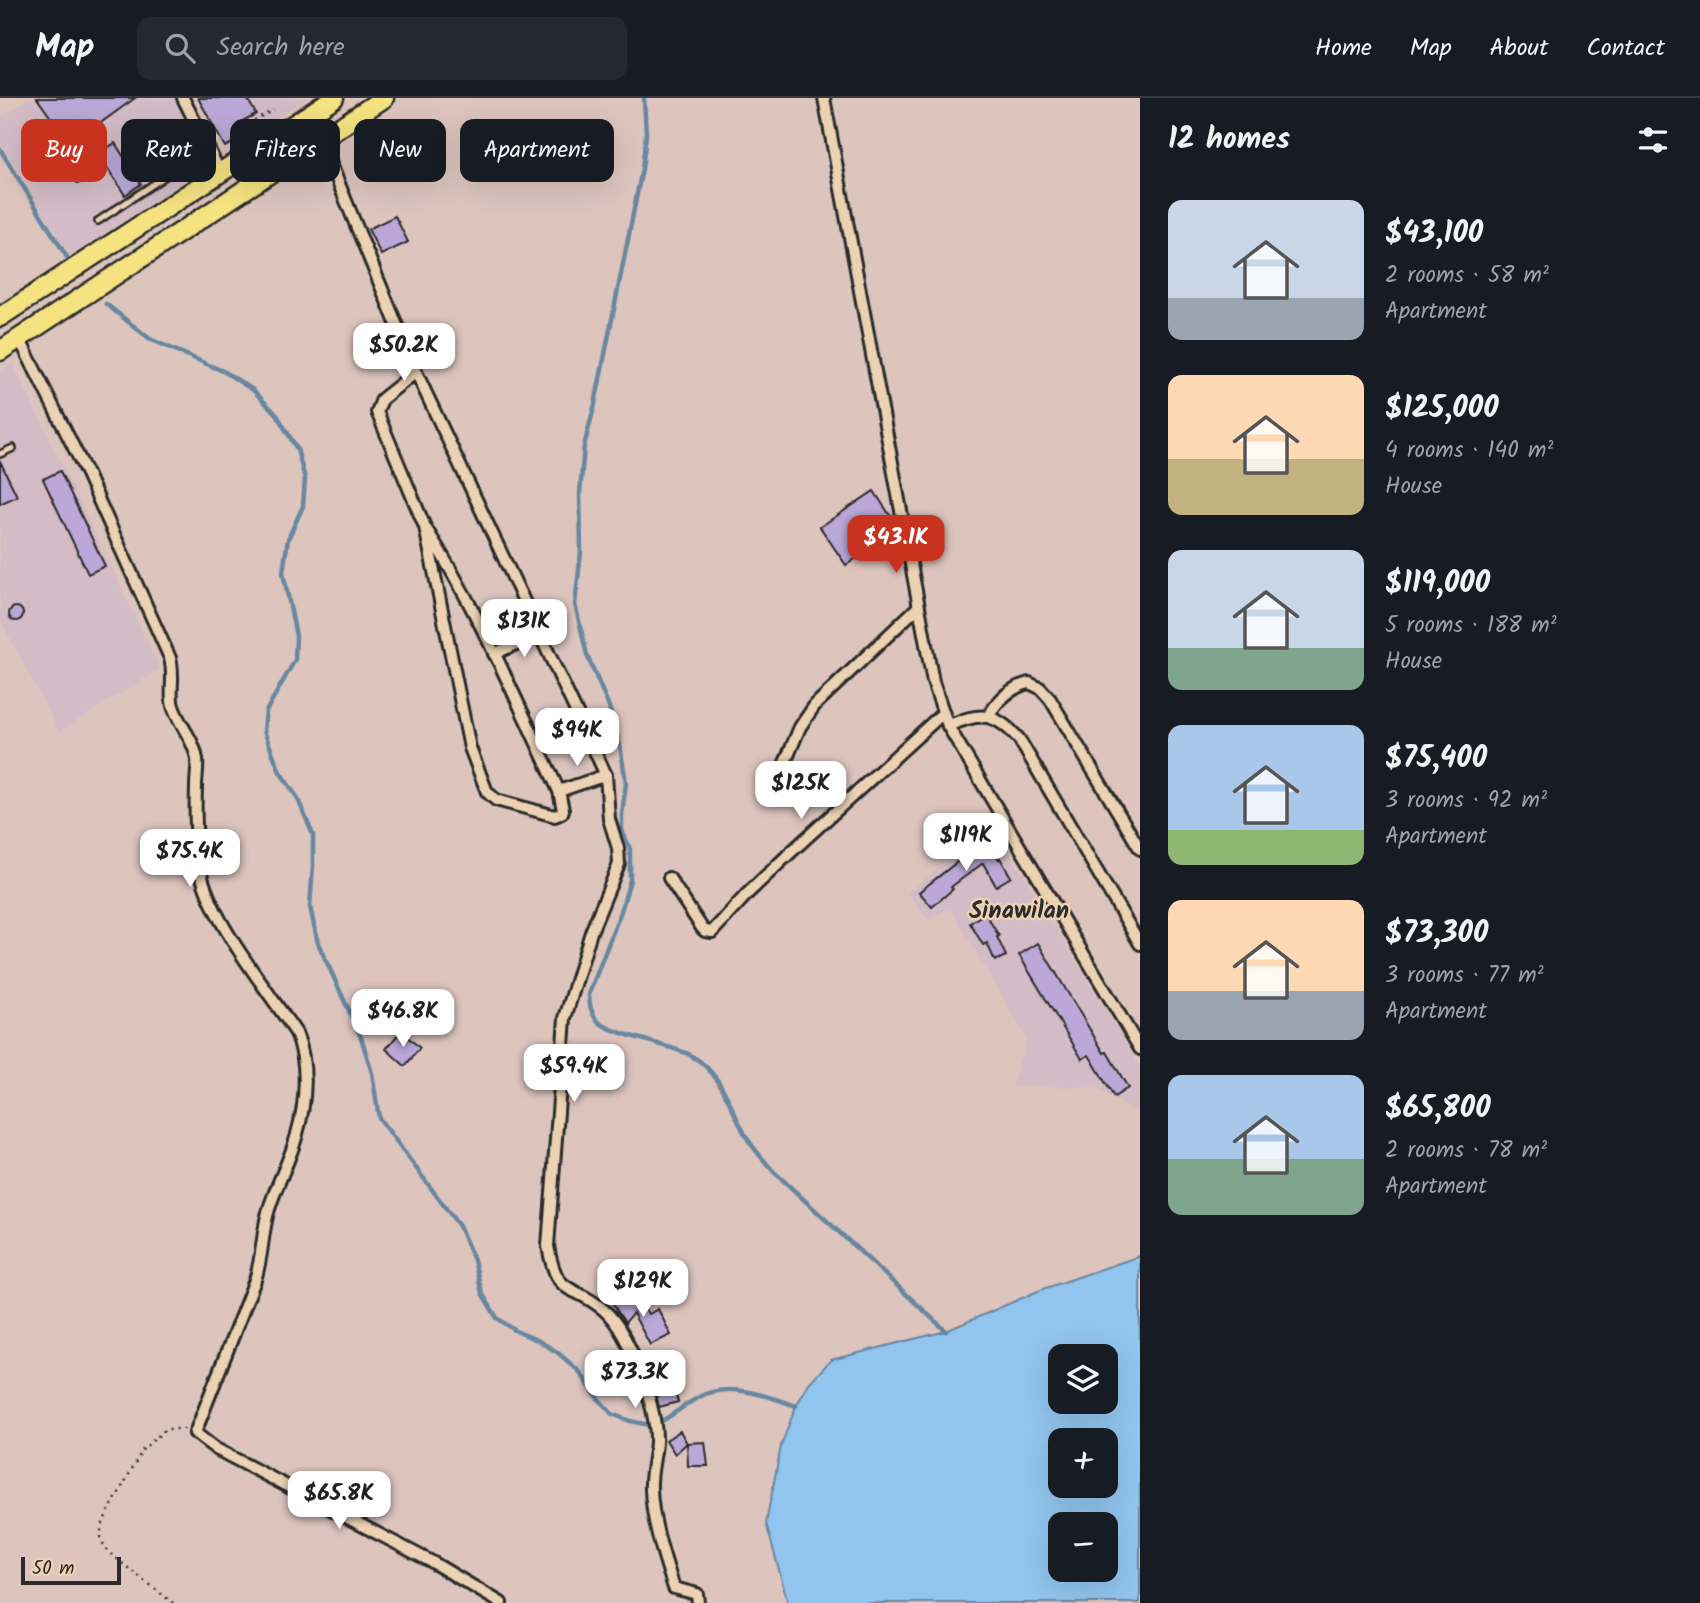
<!DOCTYPE html>
<html lang="en">
<head>
<meta charset="utf-8">
<style>
  :root { --surface:#171b24; --page:#242831; --text:#f1f3f6; --muted:#9ea1a6; --line:#363941; --accent:#c8321e }
  body { margin:0; font-family:Kalam,sans-serif; background:var(--page); color:var(--text); height:100vh; display:flex; flex-direction:column; font-size:26px; white-space:nowrap }
  * { box-sizing:border-box; margin:0 }
  p { font-size:23px; color:var(--muted) }
  .icon { flex:none; width:38px; height:38px; fill:none; stroke:currentColor; stroke-width:2; stroke-linecap:round; stroke-linejoin:round }
  .map { position:relative; flex:1; overflow:hidden }
  .panel { display:flex; flex-direction:column; background:var(--surface); width:560px }
  .panel>* { flex:none }
  .banner { position:absolute; left:21px; top:21px; width:665px; height:63px; display:flex; gap:14px }
  .controls { position:absolute; left:1048px; top:1246px; display:grid; gap:14px }
  .controls a { display:grid; place-items:center; width:70px; height:70px; border-radius:14px; background:var(--surface); box-shadow:0 7px 28px #0002; font-size:35px }
  .scale { position:absolute; left:21px; bottom:18px; width:100px; box-sizing:border-box; padding-left:7px; border:4px solid #2b2b2b; border-top:0; font-size:19px; line-height:24px; white-space:nowrap; color:#2b2b2b; -webkit-text-stroke:5px #ecd2b3; paint-order:stroke }
  .price { position:absolute; translate:-50% -60px; padding:0 16px; border-radius:14px; background:#fff; color:#222; font-size:23px; line-height:46px; filter:drop-shadow(0 2px 4px #0008) }
  .price::after { content:''; position:absolute; left:50%; top:42px; width:21px; height:16px; margin-left:-10px; background:inherit; clip-path:polygon(0 0,100% 0,50% 100%) }
  .price.current { background:var(--accent); color:#fff }
  ul { padding:0; list-style:none }
  li { display:flex; align-items:center; gap:21px; height:175px; padding:0 28px }
  li span { display:grid; place-items:center; flex:none; width:196px; height:140px; border-radius:14px; color:#555 }
  li>.icon { margin-inline-start:auto }
  span .icon { width:84px; height:84px; fill:#fffc; stroke-width:1 }
  li b { font-size:30px }
  h2 { display:flex; justify-content:space-between; align-items:center; height:84px; padding:0 28px; font-size:30px }
  .tag { padding:0 24px; border-radius:14px; background:var(--surface); box-shadow:0 7px 28px #0002; font-size:24px; line-height:63px }
  .tag.current { background:var(--accent); color:#fff }
  header { display:flex; align-items:center; gap:42px; box-sizing:border-box; height:98px; padding:0 35px; background:var(--surface); border-bottom:2px solid var(--line) }
  header strong { font-size:33px }
  nav { display:flex; gap:38px; margin-inline-start:auto; font-size:24px }
  .search { width:490px; height:63px; background:var(--page); display:flex; align-items:center; gap:18px; box-sizing:border-box; padding:0 24px; border-radius:14px; color:var(--muted); font-size:26px }
  main { display:flex; flex:1; min-height:0 }
  .map>svg:first-child { display:block }
  .built { fill:#d3bcc6 }
  .water { fill:#91c4ee; stroke:#6887a0; stroke-width:2; fill-rule:evenodd }
  .lines { fill:none; stroke-linecap:round; stroke-linejoin:round }
  .stream { stroke:#6887a0; stroke-width:4.5 }
  .building { fill:#bba8d8; stroke:#2b2b2b; stroke-width:2 }
  .service-casing { stroke:#2b2b2b; stroke-width:10 }
  .minor-casing { stroke:#2b2b2b; stroke-width:16 }
  .trunk-casing { stroke:#2b2b2b; stroke-width:23 }
  .path { stroke:#2b2b2b; stroke-width:2.5; stroke-dasharray:2 5; stroke-linecap:butt }
  .service { stroke:#ecd2b3; stroke-width:5 }
  .minor { stroke:#ecd2b3; stroke-width:10 }
  .trunk { stroke:#f5e382; stroke-width:18 }
  .labels { text-anchor:middle; dominant-baseline:central; stroke-width:5; stroke-linejoin:round; paint-order:stroke }
  .quarter-label { font-size:24px; font-weight:bold; fill:#2b2b2b; stroke:#ecd2b3 }
</style>
</head>
<body>
<header>
<strong>Map</strong>
<div class="search"><svg class="icon" aria-label="search" viewBox="0 0 24 24"><circle cx="10" cy="10" r="6"/><path d="M15 15l6 6"/></svg>Search here</div>
<nav><a>Home</a><a>Map</a><a>About</a><a>Contact</a></nav>
</header>
<main>
<div class="map">
<svg width="1140" height="1505" viewBox="0 0 1140 1505">
  <rect width="100%" height="100%" fill="#ddc5be"/>
  <filter id="ink" filterUnits="userSpaceOnUse"><feTurbulence type="fractalNoise" baseFrequency=".0143" numOctaves="2"/><feDisplacementMap in="SourceGraphic" scale="14" xChannelSelector="R" yChannelSelector="G"/><feConvolveMatrix kernelMatrix="1 2 1 2 8 2 1 2 1" color-interpolation-filters="sRGB"/></filter>
  <g filter="url(#ink)">
    <!-- built -->
    <g class="built">
      <polygon points="27,0 176,0 210,66 70,158 0,44 0,20"/>
      <polygon points="197,0 308,0 225,51"/>
      <polygon points="13,265 160,571 59,634 0,521 0,273"/>
      <polygon points="994,728 1140,968 1140,1014 1131,1012 1094,989 1012,988 1027,941 950,810 928,821 907,795"/>
    </g>
    <!-- water -->
    <path class="water" d="M1140,1158V1505H788L766,1425L781,1348L796,1308L809,1285L831,1262L946,1233L1043,1191ZM1060,1258H1106V1304H1060ZM1060,1342H1106V1388H1060ZM1060,1426H1106V1472H1060Z"/>
    <g class="lines">
      <!-- stream -->
      <g class="stream">
        <path d="M644,0L646,36L642,71L595,306L584,348L580,395L581,454L575,506L587,557L609,609L620,647L626,685L622,716V733L630,751V782L621,813L589,896C589,905 590,913 596,921C606,936 669,946 690,957C724,975 730,1013 749,1043C756,1054 765,1063 773,1073L946,1233"/>
        <polyline points="0,51 70,164"/>
        <polyline points="106,206 150,241 225,274 253,292 277,317 297,351 305,381 303,408 288,441 283,474 296,538 295,562 266,613 264,633 280,674 297,699 313,737 313,767 310,809 318,845 361,939 372,975 379,1020 459,1128 474,1162 482,1195 497,1220 516,1233 539,1243 557,1254 579,1273 596,1298 612,1316 630,1323 649,1327"/>
        <path d="M662,1323C674,1316 686,1306 699,1299C729,1283 767,1298 796,1308"/>
      </g>
    </g>
    <!-- building -->
    <g class="building">
      <polygon points="37,0 135,0 70,47"/>
      <polygon points="198,0 247,0 256,16 239,25 246,38 225,49"/>
      <polygon points="115,45 141,86 125,97 106,68 78,86 70,74"/>
      <polygon points="395,118 408,144 381,157 368,131"/>
      <polygon points="0,363 17,398 0,406"/>
      <polygon points="60,373 105,468 88,476 43,381"/>
      <polygon points="874,393 895,425 897,433 846,467 820,429"/>
      <circle cx="16" cy="516" r="7"/>
      <polygon points="984,743 999,761 1000,760 1011,779 996,788 983,765 951,789 953,791 932,809 919,794"/>
      <polygon points="985,815 999,838 997,839 1006,858 995,863 987,845 983,847 970,825"/>
      <polygon points="1038,845 1104,955 1107,954 1128,990 1114,999 1089,957 1082,961 1019,857"/>
      <polygon points="401,933 420,950 405,968 386,951"/>
      <polygon points="622,1191 649,1216 658,1211 671,1237 650,1247 633,1215 625,1225 613,1206 623,1195"/>
      <polygon points="672,1285 678,1304 659,1309 654,1289"/>
      <polygon points="680,1333 687,1345 675,1356 666,1342"/>
      <polygon points="705,1344 708,1368 688,1368 687,1345"/>
    </g>
    <g class="lines">
      <defs>
        <g id="service">
          <polyline points="98,123 176,71"/>
          <polyline points="0,356 13,350"/>
        </g>
        <g id="minor">
          <polyline points="183,0 220,74"/>
          <path d="M824,0L933,584L948,628C980,614 994,613 1019,641L1140,846"/>
          <path d="M310,15L416,274L606,677L609,721L618,750L619,766L591,834L565,920L548,1148C557,1201 571,1184 604,1212C619,1225 629,1248 637,1266C646,1286 657,1322 656,1344C655,1360 650,1375 651,1391C652,1424 664,1459 674,1490L697,1496L698,1505"/>
          <path d="M19,240L86,374L170,560C175,578 169,595 173,608C179,627 194,641 197,661C198,670 196,679 196,688C195,718 195,749 202,779C215,828 267,891 296,935C309,965 306,1005 297,1036C290,1064 274,1090 267,1118C262,1139 262,1161 255,1182L195,1335L216,1351L432,1464L501,1505"/>
          <path d="M416,274L382,301L377,314L425,429L470,650L487,694L496,702L555,718L562,715L563,712L559,693C517,604 478,512 425,429"/>
          <polyline points="494,556 540,535"/>
          <path d="M989,618C997,602 1012,589 1029,585L1040,590L1050,601L1140,751"/>
          <polyline points="948,628 1140,951"/>
          <polyline points="776,686 800,629 815,607 918,509"/>
          <polyline points="559,693 606,677"/>
          <polyline points="669,780 702,830 705,833 712,834 748,795 790,755 943,615"/>
        </g>
        <g id="trunk">
          <polyline points="0,219 334,0"/>
          <polyline points="0,253 384,0"/>
        </g>
      </defs>
      <!-- service casing -->
      <use href="#service" class="service-casing"/>
      <!-- minor casing -->
      <use href="#minor" class="minor-casing"/>
      <!-- trunk casing -->
      <use href="#trunk" class="trunk-casing"/>
      <!-- path -->
      <g class="path">
        <polyline points="249,4 257,0"/>
        <polyline points="242,29 273,12"/>
        <polyline points="173,1505 113,1458 104,1448 100,1436 104,1422 143,1351 166,1331 185,1331"/>
      </g>
      <!-- service -->
      <use href="#service" class="service"/>
      <!-- minor -->
      <use href="#minor" class="minor"/>
      <!-- trunk -->
      <use href="#trunk" class="trunk"/>
    </g>
  </g>
  <g class="labels">
    <!-- quarter labels -->
    <g class="quarter-label">
      <text x="1019" y="813">Sinawilan</text>
    </g>
  </g>
</svg>
<div class="controls">
<a><svg class="icon" aria-label="layers" viewBox="0 0 24 24"><path d="M12 4l9 5-9 5-9-5zM3 14l9 5 9-5"/></svg></a>
<a>+</a>
<a>−</a>
</div>
<div class="scale">50 m</div>
<b class="price" style="left:404px;top:285px">$50.2K</b>
<b class="price current" style="left:896px;top:477px">$43.1K</b>
<b class="price" style="left:524px;top:561px">$131K</b>
<b class="price" style="left:577px;top:670px">$94K</b>
<b class="price" style="left:801px;top:723px">$125K</b>
<b class="price" style="left:966px;top:775px">$119K</b>
<b class="price" style="left:190px;top:791px">$75.4K</b>
<b class="price" style="left:403px;top:951px">$46.8K</b>
<b class="price" style="left:574px;top:1006px">$59.4K</b>
<b class="price" style="left:643px;top:1221px">$129K</b>
<b class="price" style="left:635px;top:1312px">$73.3K</b>
<b class="price" style="left:339px;top:1433px">$65.8K</b>
<div class="banner">
<a class="tag current">Buy</a>
<a class="tag">Rent</a>
<a class="tag">Filters</a>
<a class="tag">New</a>
<a class="tag">Apartment</a>
</div>
</div>
<section class="panel">
<h2>12 homes<svg class="icon" aria-label="filters" viewBox="0 0 24 24"><path d="M4 7h16M4 17h16"/><circle cx="9" cy="7" r="2"/><circle cx="15" cy="17" r="2"/></svg></h2>
<ul>
<li><span style="background:linear-gradient(#c9d6e8 70%,#9aa5b1 0)"><svg class="icon" aria-label="home" viewBox="0 0 24 24"><path d="M3 11l9-7 9 7M6 9v11h12V9"/></svg></span><div><b>$43,100</b><p>2 rooms · 58 m²</p><p>Apartment</p></div></li>
<li><span style="background:linear-gradient(#ffd9b3 60%,#c2b280 0)"><svg class="icon" aria-label="home" viewBox="0 0 24 24"><path d="M3 11l9-7 9 7M6 9v11h12V9"/></svg></span><div><b>$125,000</b><p>4 rooms · 140 m²</p><p>House</p></div></li>
<li><span style="background:linear-gradient(#c9d6e8 70%,#7fa58c 0)"><svg class="icon" aria-label="home" viewBox="0 0 24 24"><path d="M3 11l9-7 9 7M6 9v11h12V9"/></svg></span><div><b>$119,000</b><p>5 rooms · 188 m²</p><p>House</p></div></li>
<li><span style="background:linear-gradient(#a9c7e8 75%,#8fb573 0)"><svg class="icon" aria-label="home" viewBox="0 0 24 24"><path d="M3 11l9-7 9 7M6 9v11h12V9"/></svg></span><div><b>$75,400</b><p>3 rooms · 92 m²</p><p>Apartment</p></div></li>
<li><span style="background:linear-gradient(#ffd9b3 65%,#9aa5b1 0)"><svg class="icon" aria-label="home" viewBox="0 0 24 24"><path d="M3 11l9-7 9 7M6 9v11h12V9"/></svg></span><div><b>$73,300</b><p>3 rooms · 77 m²</p><p>Apartment</p></div></li>
<li><span style="background:linear-gradient(#a9c7e8 60%,#7fa58c 0)"><svg class="icon" aria-label="home" viewBox="0 0 24 24"><path d="M3 11l9-7 9 7M6 9v11h12V9"/></svg></span><div><b>$65,800</b><p>2 rooms · 78 m²</p><p>Apartment</p></div></li>
</ul>
</section>
</main>
</body>
</html>
